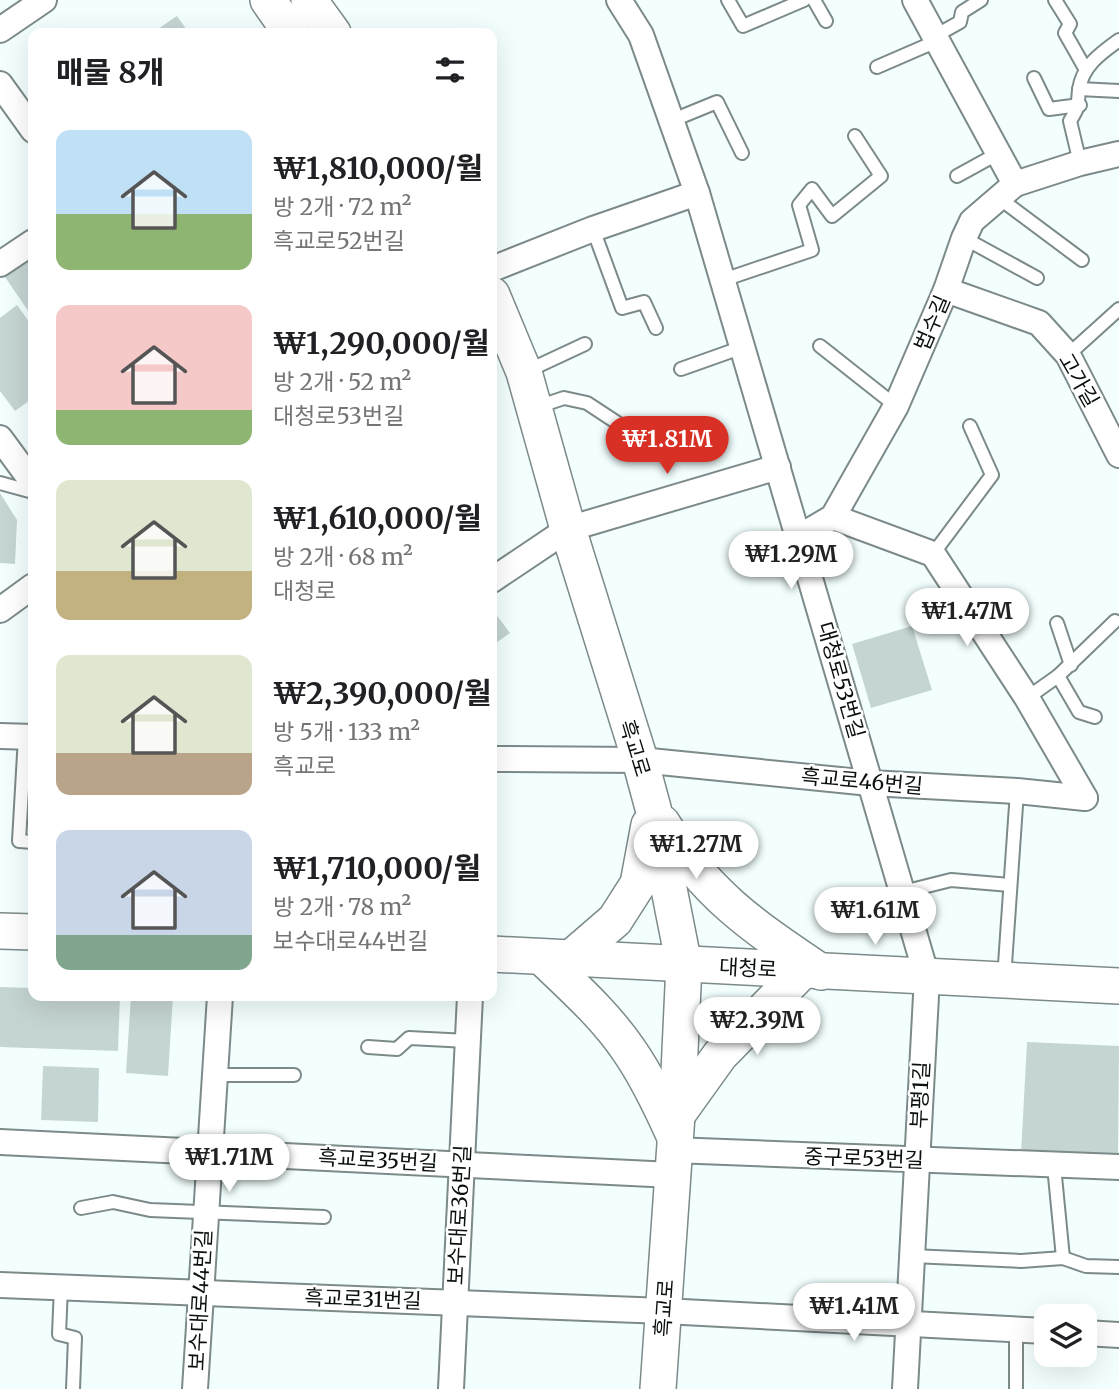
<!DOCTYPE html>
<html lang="ko">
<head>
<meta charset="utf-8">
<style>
  :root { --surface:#fff; --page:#f6f6f6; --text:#202124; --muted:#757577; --accent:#d93025 }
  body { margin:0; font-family:Merriweather,"Noto Sans KR",serif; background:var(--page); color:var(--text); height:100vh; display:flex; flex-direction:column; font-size:26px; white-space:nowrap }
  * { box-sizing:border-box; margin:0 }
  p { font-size:23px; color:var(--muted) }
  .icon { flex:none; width:38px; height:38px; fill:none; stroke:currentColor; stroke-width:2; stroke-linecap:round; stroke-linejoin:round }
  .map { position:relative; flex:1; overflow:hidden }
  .sheet { position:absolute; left:28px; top:28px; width:469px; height:973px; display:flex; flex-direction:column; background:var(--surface); border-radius:14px; box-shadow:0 7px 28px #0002 }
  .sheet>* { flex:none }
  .fabs { position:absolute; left:1034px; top:1304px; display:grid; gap:14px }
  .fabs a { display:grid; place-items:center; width:63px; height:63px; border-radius:14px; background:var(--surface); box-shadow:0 7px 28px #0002; font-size:35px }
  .price { position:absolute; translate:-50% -60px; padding:0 16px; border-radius:24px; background:#fff; color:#222; font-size:23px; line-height:46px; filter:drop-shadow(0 2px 4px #0008) }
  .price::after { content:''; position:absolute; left:50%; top:42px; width:21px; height:16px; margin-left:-10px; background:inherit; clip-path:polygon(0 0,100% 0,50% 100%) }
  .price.selected { background:var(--accent); color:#fff }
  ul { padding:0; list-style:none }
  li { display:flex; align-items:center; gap:21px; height:175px; padding:0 28px }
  li span { display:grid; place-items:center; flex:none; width:196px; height:140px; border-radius:14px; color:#555 }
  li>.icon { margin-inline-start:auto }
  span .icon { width:84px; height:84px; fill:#fffc; stroke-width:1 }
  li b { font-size:30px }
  h2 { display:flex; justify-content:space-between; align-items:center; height:84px; padding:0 28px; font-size:30px }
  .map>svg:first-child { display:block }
  .building { fill:#c5d5d4 }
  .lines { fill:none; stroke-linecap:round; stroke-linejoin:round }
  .lane-casing { stroke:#7c8a89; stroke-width:16 }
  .street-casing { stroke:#7c8a89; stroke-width:28 }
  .secondary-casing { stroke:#7c8a89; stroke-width:38 }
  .lane { stroke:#fff; stroke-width:12 }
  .street { stroke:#fff; stroke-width:24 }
  .secondary { stroke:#fff; stroke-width:35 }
  .labels { text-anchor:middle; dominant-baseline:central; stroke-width:5; stroke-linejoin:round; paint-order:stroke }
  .street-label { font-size:21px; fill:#0a100f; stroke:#fff }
</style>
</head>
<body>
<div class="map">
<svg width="1119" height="1389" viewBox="0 0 1119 1389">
  <rect width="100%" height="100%" fill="#f2fffe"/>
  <!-- building -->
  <g class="building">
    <polygon points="177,16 189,33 152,33"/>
    <polygon points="33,258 33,318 5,277"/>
    <polygon points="17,305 33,327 33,398 15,411 0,391 0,318"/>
    <polygon points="0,493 17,520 15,564 0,563"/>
    <polygon points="492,609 510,633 492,646"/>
    <polygon points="912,626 932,690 871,708 852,644"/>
    <polygon points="0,987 33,988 33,996 120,996 118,1051 0,1047"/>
    <polygon points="131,996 173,996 168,1076 126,1073"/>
    <polygon points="1027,1042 1119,1046 1118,1158 1021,1154"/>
    <polygon points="43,1066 99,1068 98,1122 41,1120"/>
  </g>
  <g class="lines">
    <defs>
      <g id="lane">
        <polyline points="728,0 743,26 804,0"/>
        <polyline points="814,0 826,21"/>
        <polyline points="1055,0 1070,24 1065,33 1086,70"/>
        <polyline points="935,36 960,22 962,12 981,0"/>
        <polyline points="877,67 937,41"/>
        <polyline points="1034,78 1049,109 1080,105"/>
        <polyline points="1079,89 1119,91"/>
        <polyline points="673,120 717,102 742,153"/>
        <path d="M1080,163L1070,121C1080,105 1077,107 1079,90C1082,66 1101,53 1119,40"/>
        <polyline points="957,176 997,154"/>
        <polyline points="999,198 1082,260"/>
        <polyline points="593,229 622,308 644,302 656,328"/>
        <polyline points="964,238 1037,278"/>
        <polyline points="723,280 812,250 799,205 812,189 832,216 881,176 855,136"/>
        <polyline points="820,346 896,406"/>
        <polyline points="1068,355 1119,309"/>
        <polyline points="681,369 743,347"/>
        <polyline points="525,372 585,344"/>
        <polyline points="537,407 564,398 587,403 660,451"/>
        <polyline points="0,483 33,492"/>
        <polyline points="933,554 992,475 970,426"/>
        <polyline points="1057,623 1071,665"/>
        <polyline points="1058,676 1079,712 1095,717"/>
        <polyline points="1027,698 1058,676 1115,621"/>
        <polyline points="25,737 19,841 33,842"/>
        <polyline points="903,892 951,880 1010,885"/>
        <polyline points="1004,979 1017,791"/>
        <polyline points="368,1047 397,1049 409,1038 468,1041"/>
        <polyline points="213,1075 294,1075"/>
        <polyline points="1054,1166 1063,1258"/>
        <polyline points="81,1208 113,1202 150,1210 324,1217"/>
        <polyline points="912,1256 1021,1261 1063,1258 1086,1266 1119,1267"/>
        <polyline points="61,1287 59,1334 75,1338 73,1389"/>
        <polyline points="1016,1329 1016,1389"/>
      </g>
      <g id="street">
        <polyline points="619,0 641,35 697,193 927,977 905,1389"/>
        <polyline points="0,30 44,0"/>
        <polyline points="0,84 33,130"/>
        <polyline points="1015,184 1080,163 1119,154"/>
        <polyline points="0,264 33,242"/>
        <polyline points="492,269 593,229 697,193"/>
        <polyline points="946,290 1039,323 1068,355 1119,455"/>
        <polyline points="0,438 33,483"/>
        <polyline points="833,517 933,554 1027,698 1085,798"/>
        <polyline points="799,537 833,517 896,406 946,290 964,238 972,221 1015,184 915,0"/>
        <polyline points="492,580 568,529 778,467"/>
        <polyline points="0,610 33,586"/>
        <polyline points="0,736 33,737"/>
        <polyline points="492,759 640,760 870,783 1017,791 1085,798"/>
        <polyline points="0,1142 672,1175"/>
        <polyline points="673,1150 1119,1167"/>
        <polyline points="0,1285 664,1311 1046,1331"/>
        <polyline points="1085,1333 1119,1335"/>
        <polyline points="195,1389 220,996"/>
        <polyline points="451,1389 470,996"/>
      </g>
      <g id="secondary">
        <polyline points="268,0 291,33"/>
        <polyline points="309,0 333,33"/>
        <polyline points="492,295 524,372 568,529 640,760 653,808 684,965 677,1115 658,1389"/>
        <path d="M662,823C706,895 753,926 821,972"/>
        <polyline points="0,931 33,932"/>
        <polyline points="492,954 1119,986"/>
        <path d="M542,957C572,986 604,1014 628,1049C647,1076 661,1106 674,1135"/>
        <polyline points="571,958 615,920 638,884 649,825"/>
        <polyline points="677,1115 720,1055 803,970"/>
      </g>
    </defs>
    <!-- lane casing -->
    <use href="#lane" class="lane-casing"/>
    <!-- street casing -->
    <use href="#street" class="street-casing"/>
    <!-- secondary casing -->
    <use href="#secondary" class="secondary-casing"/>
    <!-- lane -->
    <use href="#lane" class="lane"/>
    <!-- street -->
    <use href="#street" class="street"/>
    <!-- secondary -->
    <use href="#secondary" class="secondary"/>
  </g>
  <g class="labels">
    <!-- street labels -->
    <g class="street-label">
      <text transform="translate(932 323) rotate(-67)">법수길</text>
      <text transform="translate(1079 380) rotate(60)">고가길</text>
      <text transform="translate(841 680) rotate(74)">대청로53번길</text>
      <text transform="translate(635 748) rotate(73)">흑교로</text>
      <text transform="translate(862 781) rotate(5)">흑교로46번길</text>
      <text transform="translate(748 968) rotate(3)">대청로</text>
      <text transform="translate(920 1095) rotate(-87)">부평1길</text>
      <text transform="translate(864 1158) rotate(2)">중구로53번길</text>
      <text transform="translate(378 1160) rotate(3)">흑교로35번길</text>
      <text transform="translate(459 1215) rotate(-87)">보수대로36번길</text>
      <text transform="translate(363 1299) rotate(2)">흑교로31번길</text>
      <text transform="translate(200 1300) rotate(-87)">보수대로44번길</text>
      <text transform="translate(664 1308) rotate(-86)">흑교로</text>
    </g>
  </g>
</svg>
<div class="fabs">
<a><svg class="icon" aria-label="layers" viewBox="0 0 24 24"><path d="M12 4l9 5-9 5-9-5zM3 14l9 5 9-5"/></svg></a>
</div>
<b class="price selected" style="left:667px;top:476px">₩1.81M</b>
<b class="price" style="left:791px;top:591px">₩1.29M</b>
<b class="price" style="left:967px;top:648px">₩1.47M</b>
<b class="price" style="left:696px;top:881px">₩1.27M</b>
<b class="price" style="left:875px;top:947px">₩1.61M</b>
<b class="price" style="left:757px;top:1057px">₩2.39M</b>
<b class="price" style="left:229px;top:1194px">₩1.71M</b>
<b class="price" style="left:854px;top:1343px">₩1.41M</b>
<section class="sheet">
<h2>매물 8개<svg class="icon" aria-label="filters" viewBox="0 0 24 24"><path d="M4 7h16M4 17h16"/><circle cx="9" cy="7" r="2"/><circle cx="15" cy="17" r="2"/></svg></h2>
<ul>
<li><span style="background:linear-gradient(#bfe0f5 60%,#8fb573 0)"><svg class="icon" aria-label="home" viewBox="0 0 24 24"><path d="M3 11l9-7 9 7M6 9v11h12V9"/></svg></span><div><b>₩1,810,000/월</b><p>방 2개 · 72 m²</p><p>흑교로52번길</p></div></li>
<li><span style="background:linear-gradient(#f6c9c9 75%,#8fb573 0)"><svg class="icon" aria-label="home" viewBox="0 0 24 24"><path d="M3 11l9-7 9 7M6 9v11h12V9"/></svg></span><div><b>₩1,290,000/월</b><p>방 2개 · 52 m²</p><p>대청로53번길</p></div></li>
<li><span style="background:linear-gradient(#dfe7d0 65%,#c2b280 0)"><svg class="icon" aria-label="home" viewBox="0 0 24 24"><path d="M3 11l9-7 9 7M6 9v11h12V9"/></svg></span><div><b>₩1,610,000/월</b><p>방 2개 · 68 m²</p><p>대청로</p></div></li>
<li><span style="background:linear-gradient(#dfe7d0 70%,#b9a48a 0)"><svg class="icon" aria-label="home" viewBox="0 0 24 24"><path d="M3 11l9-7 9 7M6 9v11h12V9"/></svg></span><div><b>₩2,390,000/월</b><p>방 5개 · 133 m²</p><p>흑교로</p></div></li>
<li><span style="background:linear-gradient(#c9d6e8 75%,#7fa58c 0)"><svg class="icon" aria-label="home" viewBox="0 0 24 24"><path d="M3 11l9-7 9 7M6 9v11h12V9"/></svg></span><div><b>₩1,710,000/월</b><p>방 2개 · 78 m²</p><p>보수대로44번길</p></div></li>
</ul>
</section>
</div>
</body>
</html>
